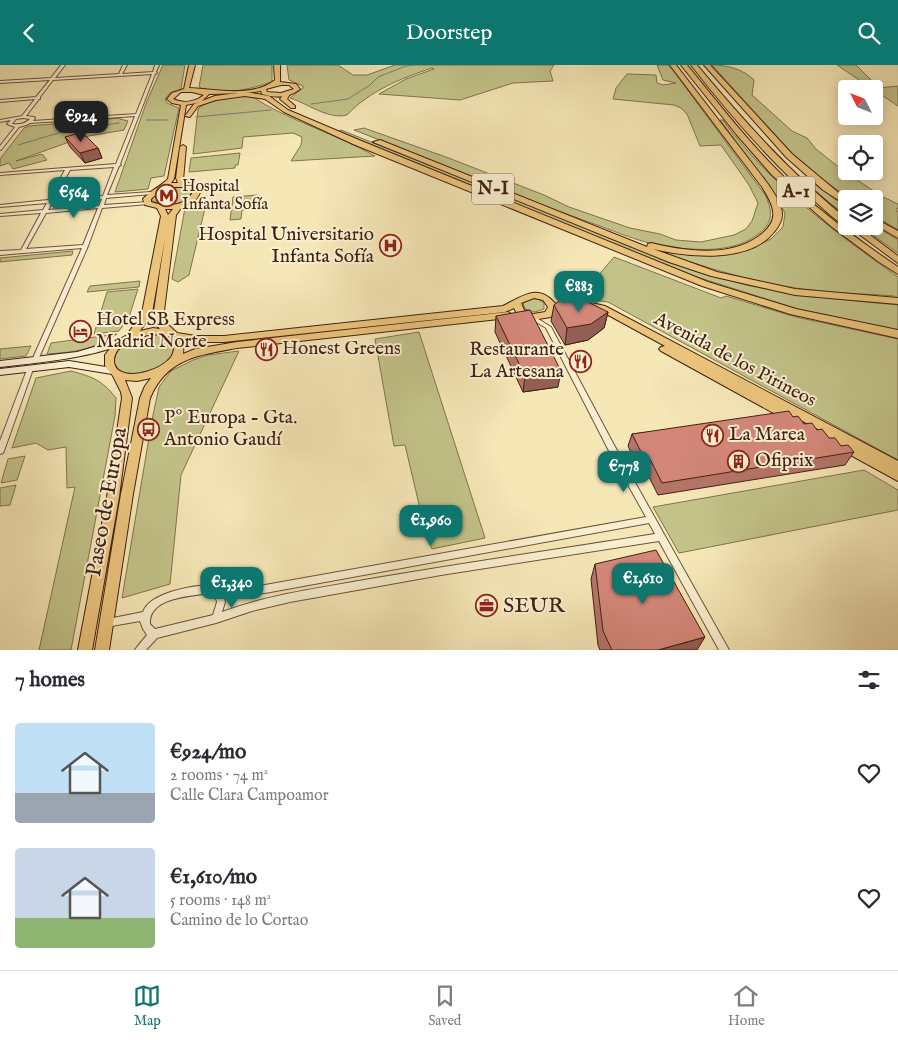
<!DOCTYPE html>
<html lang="en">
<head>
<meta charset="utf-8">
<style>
  :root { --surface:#fff; --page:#f2f2f3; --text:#2b2b33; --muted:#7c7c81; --line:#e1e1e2; --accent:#0f766e }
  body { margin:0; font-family:"IM FELL English",serif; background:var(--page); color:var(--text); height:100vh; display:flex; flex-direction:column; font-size:19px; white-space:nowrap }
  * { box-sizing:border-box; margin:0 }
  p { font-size:16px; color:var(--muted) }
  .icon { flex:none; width:28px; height:28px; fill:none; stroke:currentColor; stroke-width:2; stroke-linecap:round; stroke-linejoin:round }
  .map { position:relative; height:585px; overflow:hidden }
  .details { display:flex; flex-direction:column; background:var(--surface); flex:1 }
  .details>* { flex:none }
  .needle { width:32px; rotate:312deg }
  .fabs { position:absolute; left:838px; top:15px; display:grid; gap:10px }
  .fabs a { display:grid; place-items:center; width:45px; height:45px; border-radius:5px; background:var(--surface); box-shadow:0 2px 12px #0003; font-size:25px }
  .price { position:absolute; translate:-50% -42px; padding:0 11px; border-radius:10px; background:var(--accent); color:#fff; font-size:16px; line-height:32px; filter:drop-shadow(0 1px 2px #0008) }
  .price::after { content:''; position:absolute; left:50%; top:30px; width:15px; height:11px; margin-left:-8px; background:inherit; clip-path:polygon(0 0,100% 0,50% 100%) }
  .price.current { background:#222; color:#fff }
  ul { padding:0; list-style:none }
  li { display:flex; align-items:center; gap:15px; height:125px; padding:0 15px }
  li span { display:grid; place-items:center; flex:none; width:140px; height:100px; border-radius:5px; color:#555 }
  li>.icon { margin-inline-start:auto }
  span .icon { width:60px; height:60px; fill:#fffc; stroke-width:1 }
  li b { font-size:21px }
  h2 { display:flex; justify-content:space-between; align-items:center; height:60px; padding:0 15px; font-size:21px }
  header { display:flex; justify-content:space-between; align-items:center; height:65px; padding:0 15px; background:var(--accent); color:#fff; font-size:22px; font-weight:600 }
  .dock { display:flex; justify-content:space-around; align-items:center; height:70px; border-top:1px solid var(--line); background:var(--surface); font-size:14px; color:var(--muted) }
  .dock a { display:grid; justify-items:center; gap:2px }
  .dock .current { color:var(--accent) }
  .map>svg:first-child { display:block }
  .green { fill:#c3c389; stroke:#83724e }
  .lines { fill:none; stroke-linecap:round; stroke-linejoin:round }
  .stream { stroke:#7c7e77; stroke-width:1 }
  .minor-casing { stroke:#70523c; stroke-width:2 }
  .secondary-casing { stroke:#432013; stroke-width:2 }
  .primary-casing { stroke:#432013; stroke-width:2 }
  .motorway-casing { stroke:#432013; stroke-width:2 }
  .minor { fill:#f9efd0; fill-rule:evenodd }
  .secondary { fill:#f9efd0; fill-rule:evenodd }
  .primary { fill:#ebc47c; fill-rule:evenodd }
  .motorway { fill:#ebc47c; fill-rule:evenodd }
  .wall { fill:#b57468; stroke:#432013 }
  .shaded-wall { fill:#945e55; stroke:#432013 }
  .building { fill:#d38779; stroke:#432013 }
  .labels { text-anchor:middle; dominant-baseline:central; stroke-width:4; stroke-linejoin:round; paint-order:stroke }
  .far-poi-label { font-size:16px; fill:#432013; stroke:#f9efd0; text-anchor:start }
  .shield { fill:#f9efd0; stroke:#7a5e4c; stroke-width:1 }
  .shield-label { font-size:18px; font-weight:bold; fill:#432013 }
  .poi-label { font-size:19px; fill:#432013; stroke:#f9efd0; text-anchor:start }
  .street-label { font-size:19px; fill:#432013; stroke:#f9efd0 }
  .near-street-label { font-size:22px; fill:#432013; stroke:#f9efd0 }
  .near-poi-label { font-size:22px; fill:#432013; stroke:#f9efd0; text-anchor:start }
</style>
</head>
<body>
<header><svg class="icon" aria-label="back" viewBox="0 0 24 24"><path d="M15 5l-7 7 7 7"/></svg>Doorstep<svg class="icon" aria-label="search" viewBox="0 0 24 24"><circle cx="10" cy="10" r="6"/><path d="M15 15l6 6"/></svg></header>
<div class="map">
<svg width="898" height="585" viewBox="0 0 898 585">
  <rect width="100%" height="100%" fill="#f6e7b7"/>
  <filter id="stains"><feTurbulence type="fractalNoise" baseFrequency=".004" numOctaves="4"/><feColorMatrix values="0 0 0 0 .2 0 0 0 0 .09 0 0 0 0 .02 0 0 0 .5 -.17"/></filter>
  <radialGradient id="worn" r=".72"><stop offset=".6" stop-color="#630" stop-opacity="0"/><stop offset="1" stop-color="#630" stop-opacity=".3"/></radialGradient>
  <!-- green -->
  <g class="green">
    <polygon points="163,0 185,0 181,24 170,28 165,34 167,38 179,43 164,111 151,113 148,124 115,127 147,36"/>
    <path d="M203,0H272V17C250,24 220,32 199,22Z"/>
    <path d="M287,0H338L353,10H367L395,0H554L550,6L553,16L513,18L460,35L379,29L406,14L434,4L432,3C402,13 369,26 347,50C328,55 307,38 290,33L303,23V21L289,15Z"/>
    <path d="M657,0H668L675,8L766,131C773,149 773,158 757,170C731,190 688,185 658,180C638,176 619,168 600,161C572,151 544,141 516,129C462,107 408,86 354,65L364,63L446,92L544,130L569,142L630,163L660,169L676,175L701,177L734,170L746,164L752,156L758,138L749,120L721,80L700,81L687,49L681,43L674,40L613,34L616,23L627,9L656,10L657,18L663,20L676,18L663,15Z"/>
    <path d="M712,0C727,0 743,4 754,15L752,30L792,66L807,73L816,84L841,104L881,131L898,139V143L896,144L898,148V165L874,150V134H850L817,110L790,86Z"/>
    <polygon points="837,0 856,0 879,23 898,21 898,41"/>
    <path d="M251,31C289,56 335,68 375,91L291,96L301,80L302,72L293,68L243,72L242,83L193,89L198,44C211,32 231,32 251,31Z"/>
    <polygon points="120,53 120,54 128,56 124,65 83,72 16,96 42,89 47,95 13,104 9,98 0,101 0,94 24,63 29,61"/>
    <path d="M720,55H723C770,120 834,166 898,212V235L894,231C873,229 851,229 829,227C771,222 714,206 659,186L716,189L747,185L771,174L783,162L785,148L776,131Z"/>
    <polygon points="341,65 692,205 746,220 795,230 898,240 898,265 798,244 694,211 337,67"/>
    <polygon points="240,88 238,100 235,100 235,103 189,107 191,93"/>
    <polygon points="809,115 846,142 846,151 804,117"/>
    <path d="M182,121L187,122L192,127C186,140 163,144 152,135V132C160,123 170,122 182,121Z"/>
    <polygon points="257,130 258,144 242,145 241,154 230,155 233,132"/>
    <polygon points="207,135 189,210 178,217 172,214 185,143"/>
    <polygon points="874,160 898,175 898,188 860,161"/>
    <polygon points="73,186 72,190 0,197 0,193"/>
    <polygon points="614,192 721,233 726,231 796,252 898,274 898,395 608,237 579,233"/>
    <polygon points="140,216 139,222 87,227 90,221"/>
    <polygon points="138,224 129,252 119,266 94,269 107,227"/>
    <polygon points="530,233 538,234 544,238 544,244 535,247 525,244 523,238"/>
    <polygon points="419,267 485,473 432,484 427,473 405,380 394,381 375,274"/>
    <path d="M158,268L173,274L176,279C174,284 174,290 170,294C158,307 118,319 113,294C120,276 140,269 158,268Z"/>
    <path d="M117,269C93,285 75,287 47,289L51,278Z"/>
    <polygon points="31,281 26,291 0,294 0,284"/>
    <polygon points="239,286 181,410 170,519 122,533 152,355 159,322 171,306 193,295 208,290"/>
    <path d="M71,306C93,312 102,315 116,333L115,351L71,585H39L75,422L67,423L66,382L48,385L36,378L12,383L36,313Z"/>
    <polygon points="25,391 17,415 1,418 8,394"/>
    <polygon points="864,405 898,425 898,445 679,488 653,442"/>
    <polygon points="16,420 10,440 0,441 0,423"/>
  </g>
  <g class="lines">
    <!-- stream -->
    <g class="stream">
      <polyline points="311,39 348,34 370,20 378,12 406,1 414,0"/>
      <polyline points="196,52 271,45"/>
      <polyline points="146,55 168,55"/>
      <polyline points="18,80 65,66 119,58"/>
    </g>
    <defs>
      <g id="minor">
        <path d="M61,0H65L55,13L119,9L123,0H127L122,9L153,7L155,0H159L156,7L157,8L155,9L120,99L121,100L119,101L107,130L151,127L153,128L151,129L106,133L104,140L148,137L150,138L148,139L102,143L88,181L38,295L35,297L32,295L82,183L0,190V186L21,185L41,148L0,151V149L43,145L47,138L0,142V140L48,135L65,105L0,110V108L116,99L135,51L30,58L26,60L19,62L1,85H0V81L15,62L7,59L11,55L0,57V55L22,51L35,34L0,37V35L36,32L50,15L0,18V16L51,13ZM152,9L136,49L33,56L35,53L34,52L26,51L39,34H40V32L53,15ZM23,53L30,54C25,59 19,60 12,59L16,54ZM114,102L103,131L53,135L70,105ZM102,134L99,141L48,145L52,138ZM98,143L83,180L26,184L46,148Z"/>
        <path d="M532,250L551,262L614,380L729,585H719L659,476L441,510L290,537L252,546L216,558L157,573L146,585H135L137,582L147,570L143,564L140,556L106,562L103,561L101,558L103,555L143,547C150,527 195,520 213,520C220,520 227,522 233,522C244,522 254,521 265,520L646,452L608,384L546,263L530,253L529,252ZM649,458L655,469C560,484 465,498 370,514C321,523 270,529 222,547L225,537L223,529L232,530L265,528ZM211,528L215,531L217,537L213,550L155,564L150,559C148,532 192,531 211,528Z"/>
        <polygon points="28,302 32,302 33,304 4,386 3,388 0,389 0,376"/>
      </g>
      <g id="secondary">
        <path d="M121,274L124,275L125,277L124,279C84,294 42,297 0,302V296L77,287Z"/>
        <polygon points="69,296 112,303 116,306 112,309 69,302 0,310 0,304"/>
      </g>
      <g id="primary">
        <path d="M189,0H195L189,23C216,24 252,33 275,15L274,0H280V17L296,19L300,24C289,33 275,33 262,29L261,26L245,28L209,29L201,37L186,40L174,114L171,118H178L176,113L180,82L183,80L186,82L183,115L201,125C196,139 191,136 181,143C179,145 178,148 176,150L164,246V256L177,268L196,271H224L503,241C524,230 540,217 558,242L551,252L532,255L517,249L514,243L505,247L224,277H196L184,275L183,289L195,284L237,277L508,247L513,250L508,253L237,283C199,290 167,293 150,333L133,429L109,585H95L121,429L140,333L145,321L151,313L137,316L125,315L132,333L119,432L92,585H78L107,432L122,333L121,327L113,311L105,301V290L115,277L127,270L142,248L161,151L157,143L145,140L143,134C151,125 160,122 168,114L181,40L172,38L167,34L172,28L184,24ZM281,20H289L294,24L281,28L267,27L266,24ZM181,27H192L204,30C195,37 184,39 173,34ZM171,122H184L193,126C188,142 165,142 151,137V134L160,126ZM165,144H173L168,150ZM165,173L154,246V257L160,264L153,263L140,266L152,248ZM534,233L543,235L548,242L545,247L533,249L524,245L521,238ZM153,269L168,271L175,278C174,283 174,288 171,292C162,304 132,315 118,305C115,302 114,299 114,295C115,278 139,272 153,269Z"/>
        <polygon points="587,237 605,241 898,396 898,416 825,376 823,373 827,369 797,353 796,356 788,356 661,286 659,284 661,282 665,281 599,245 584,242 582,240 584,238"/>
      </g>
      <g id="motorway">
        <path d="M670,0H676L768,119C773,127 779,134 781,143C784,152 780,160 774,167C749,199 688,192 653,184L717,207L795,224L898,233V239L795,230L711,211L669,197L373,77L380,75L647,182L648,179L651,178C685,186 729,193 759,171C781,155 774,141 762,122Z"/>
        <path d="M681,0H687C716,35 744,72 776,104C812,141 855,173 898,202V209L879,197L832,162L772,110L737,70Z"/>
        <path d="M691,0H697C743,55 790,108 846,153V160C836,157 824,144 816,137C770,96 729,49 691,0Z"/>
        <polygon points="704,0 710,0 792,89 846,134 846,140 823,125 786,92"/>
        <polygon points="245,27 269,31 288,45 359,75 708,217 796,244 898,265 898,273 790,249 702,221 353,79 284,47 265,34 245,31 216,35 198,41 190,52 185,51 194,39 215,31"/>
        <polygon points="285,28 290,29 287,34 295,41 295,43 291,43 280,34"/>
        <polygon points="874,153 898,166 898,173 874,159"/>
        <polygon points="848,161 858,161 898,191 898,198"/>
      </g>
    </defs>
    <!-- minor casing -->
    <use href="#minor" class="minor-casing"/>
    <!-- secondary casing -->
    <use href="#secondary" class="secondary-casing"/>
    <!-- primary casing -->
    <use href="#primary" class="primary-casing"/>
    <!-- motorway casing -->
    <use href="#motorway" class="motorway-casing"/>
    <!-- minor -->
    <use href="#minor" class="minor"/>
    <!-- secondary -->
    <use href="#secondary" class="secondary"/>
    <!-- primary -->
    <use href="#primary" class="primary"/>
    <!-- motorway -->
    <use href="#motorway" class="motorway"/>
  </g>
  <!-- wall -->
  <g class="wall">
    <polygon points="83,71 98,83 102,93 85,98 70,82 65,72"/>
    <polygon points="554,240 608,247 604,263 588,275 565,280 551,256"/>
    <polygon points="496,251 558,322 523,327 495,267"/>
    <polygon points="793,352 804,359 817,365 841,381 854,387 845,400 658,430 646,406 640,407 628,381 632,369"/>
    <polygon points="595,499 697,585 600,585 598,580 591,514"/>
  </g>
  <!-- shaded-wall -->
  <g class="shaded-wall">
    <polygon points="98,83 102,93 85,98 80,88"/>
    <polygon points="608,247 604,263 588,275 565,280 567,263"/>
    <polygon points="561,306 558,322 523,327 525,311"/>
    <polygon points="705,572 697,585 658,585"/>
  </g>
  <!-- building -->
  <g class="building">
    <polygon points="79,68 83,71 86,71 98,83 80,88 65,72"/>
    <polygon points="574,235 590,238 608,247 591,259 567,263 554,240 559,236"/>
    <polygon points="530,245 561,306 525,311 496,251"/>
    <polygon points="789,346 793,352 798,351 804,359 812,358 817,365 822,364 829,373 835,373 841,381 848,380 854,387 662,418 650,394 645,395 632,369"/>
    <polygon points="656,485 705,572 658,585 612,585 603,566 595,499"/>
  </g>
  <!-- icons -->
  <defs>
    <symbol id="metro-ring" viewBox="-11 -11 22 22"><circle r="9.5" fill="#f9efd0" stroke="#8f2418" stroke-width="1.5"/><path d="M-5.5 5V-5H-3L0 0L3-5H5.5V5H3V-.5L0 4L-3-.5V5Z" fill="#8f2418"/></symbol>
    <symbol id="hospital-ring" viewBox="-11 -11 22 22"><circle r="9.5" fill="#f9efd0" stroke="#8f2418" stroke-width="1.5"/><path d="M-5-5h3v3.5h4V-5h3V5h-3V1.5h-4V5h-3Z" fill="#8f2418"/></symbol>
    <symbol id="hotel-ring" viewBox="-11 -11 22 22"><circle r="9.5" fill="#f9efd0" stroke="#8f2418" stroke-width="1.5"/><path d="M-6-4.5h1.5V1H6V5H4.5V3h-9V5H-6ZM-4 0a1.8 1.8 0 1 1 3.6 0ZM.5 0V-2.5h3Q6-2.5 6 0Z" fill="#8f2418"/></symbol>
    <symbol id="restaurant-ring" viewBox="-11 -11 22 22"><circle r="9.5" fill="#f9efd0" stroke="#8f2418" stroke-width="1.5"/><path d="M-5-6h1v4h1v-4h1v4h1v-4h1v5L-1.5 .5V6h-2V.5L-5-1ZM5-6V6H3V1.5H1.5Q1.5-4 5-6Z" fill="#8f2418"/></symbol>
    <symbol id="bus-ring" viewBox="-11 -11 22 22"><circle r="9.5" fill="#f9efd0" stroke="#8f2418" stroke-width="1.5"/><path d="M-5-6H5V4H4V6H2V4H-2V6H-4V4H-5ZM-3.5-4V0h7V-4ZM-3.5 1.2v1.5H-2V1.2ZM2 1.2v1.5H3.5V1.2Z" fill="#8f2418"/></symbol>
    <symbol id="building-ring" viewBox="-11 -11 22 22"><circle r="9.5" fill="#f9efd0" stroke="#8f2418" stroke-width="1.5"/><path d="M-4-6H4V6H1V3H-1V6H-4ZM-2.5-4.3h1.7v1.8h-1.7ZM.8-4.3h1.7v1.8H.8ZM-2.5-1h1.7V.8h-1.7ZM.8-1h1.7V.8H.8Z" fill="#8f2418"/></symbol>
    <symbol id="office-ring" viewBox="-11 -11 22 22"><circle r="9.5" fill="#f9efd0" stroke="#8f2418" stroke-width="1.5"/><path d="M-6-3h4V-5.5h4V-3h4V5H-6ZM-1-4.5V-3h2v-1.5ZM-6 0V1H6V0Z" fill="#8f2418"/></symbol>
  </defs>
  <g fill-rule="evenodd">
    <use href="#metro-ring" x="154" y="118" width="25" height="25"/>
    <use href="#hospital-ring" x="378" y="168" width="25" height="25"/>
    <use href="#hotel-ring" x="68" y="254" width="25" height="25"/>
    <use href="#restaurant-ring" x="254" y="272" width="25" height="25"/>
    <use href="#restaurant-ring" x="568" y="284" width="25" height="25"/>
    <use href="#bus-ring" x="136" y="352" width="25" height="25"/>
    <use href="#restaurant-ring" x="700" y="358" width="25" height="25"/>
    <use href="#building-ring" x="726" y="384" width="25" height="25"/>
    <use href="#office-ring" x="474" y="528" width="25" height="25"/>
  </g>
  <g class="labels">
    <!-- far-poi labels -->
    <g class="far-poi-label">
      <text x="182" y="122">Hospital<tspan x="182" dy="18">Infanta Sofía</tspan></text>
    </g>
    <!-- shield labels -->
    <g class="shield">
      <rect x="472" y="108.5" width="42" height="31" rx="4"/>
      <rect x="777" y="111.5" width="38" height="31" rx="4"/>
    </g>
    <g class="shield-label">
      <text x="493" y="124">N-I</text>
      <text x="796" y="127">A-1</text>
    </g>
    <!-- poi labels -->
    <g class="poi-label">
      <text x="374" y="170" text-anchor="end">Hospital Universitario<tspan x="374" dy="22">Infanta Sofía</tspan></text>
      <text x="96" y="255">Hotel SB Express<tspan x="96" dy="22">Madrid Norte</tspan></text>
      <text x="282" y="284">Honest Greens</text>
      <text x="564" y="285" text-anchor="end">Restaurante<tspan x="564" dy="22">La Artesana</tspan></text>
      <text x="164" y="353">Pº Europa - Gta.<tspan x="164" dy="22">Antonio Gaudí</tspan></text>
      <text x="729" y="370">La Marea</text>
      <text x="755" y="396">Ofiprix</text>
    </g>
    <!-- street labels -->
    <g class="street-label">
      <text transform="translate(735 295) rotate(28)">Avenida de los Pirineos</text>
    </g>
    <!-- near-street labels -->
    <g class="near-street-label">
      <text transform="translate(107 437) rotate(-80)">Paseo de Europa</text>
    </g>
    <!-- near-poi labels -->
    <g class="near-poi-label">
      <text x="503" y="541">SEUR</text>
    </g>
  </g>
  <rect width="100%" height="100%" filter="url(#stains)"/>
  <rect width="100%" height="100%" fill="url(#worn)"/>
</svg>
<div class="fabs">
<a><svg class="needle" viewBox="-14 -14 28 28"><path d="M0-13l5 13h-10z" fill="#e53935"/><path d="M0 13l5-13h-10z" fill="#7c7c81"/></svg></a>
<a><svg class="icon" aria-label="locate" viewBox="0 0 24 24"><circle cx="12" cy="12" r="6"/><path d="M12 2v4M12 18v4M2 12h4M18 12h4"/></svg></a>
<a><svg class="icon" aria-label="layers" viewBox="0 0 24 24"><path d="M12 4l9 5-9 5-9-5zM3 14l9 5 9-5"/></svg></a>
</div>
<b class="price current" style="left:81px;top:78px">€924</b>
<b class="price" style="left:74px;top:154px">€564</b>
<b class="price" style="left:579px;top:248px">€883</b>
<b class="price" style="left:624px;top:428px">€778</b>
<b class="price" style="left:431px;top:482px">€1,960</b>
<b class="price" style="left:643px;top:540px">€1,610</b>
<b class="price" style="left:232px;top:544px">€1,340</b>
</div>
<section class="details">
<h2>7 homes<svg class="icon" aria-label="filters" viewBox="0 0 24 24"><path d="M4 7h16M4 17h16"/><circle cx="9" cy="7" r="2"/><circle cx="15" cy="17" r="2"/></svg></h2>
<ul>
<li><span style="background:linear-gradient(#bfe0f5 70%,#9aa5b1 0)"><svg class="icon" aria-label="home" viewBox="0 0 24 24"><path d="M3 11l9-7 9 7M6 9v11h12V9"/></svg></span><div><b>€924/mo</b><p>2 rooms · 74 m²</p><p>Calle Clara Campoamor</p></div><svg class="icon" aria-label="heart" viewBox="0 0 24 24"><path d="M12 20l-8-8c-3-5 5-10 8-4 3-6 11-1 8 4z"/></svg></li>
<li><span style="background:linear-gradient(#c9d6e8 70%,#8fb573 0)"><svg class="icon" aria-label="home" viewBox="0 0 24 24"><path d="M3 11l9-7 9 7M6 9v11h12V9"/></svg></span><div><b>€1,610/mo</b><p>5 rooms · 148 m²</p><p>Camino de lo Cortao</p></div><svg class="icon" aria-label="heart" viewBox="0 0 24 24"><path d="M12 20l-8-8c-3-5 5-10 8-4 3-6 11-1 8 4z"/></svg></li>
</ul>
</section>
<nav class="dock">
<a class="current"><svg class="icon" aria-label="map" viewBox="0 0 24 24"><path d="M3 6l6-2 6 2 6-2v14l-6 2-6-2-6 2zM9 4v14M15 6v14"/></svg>Map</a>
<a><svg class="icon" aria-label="saved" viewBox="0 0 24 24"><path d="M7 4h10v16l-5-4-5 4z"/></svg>Saved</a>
<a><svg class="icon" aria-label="home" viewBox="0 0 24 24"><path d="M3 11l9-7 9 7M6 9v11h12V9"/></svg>Home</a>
</nav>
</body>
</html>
